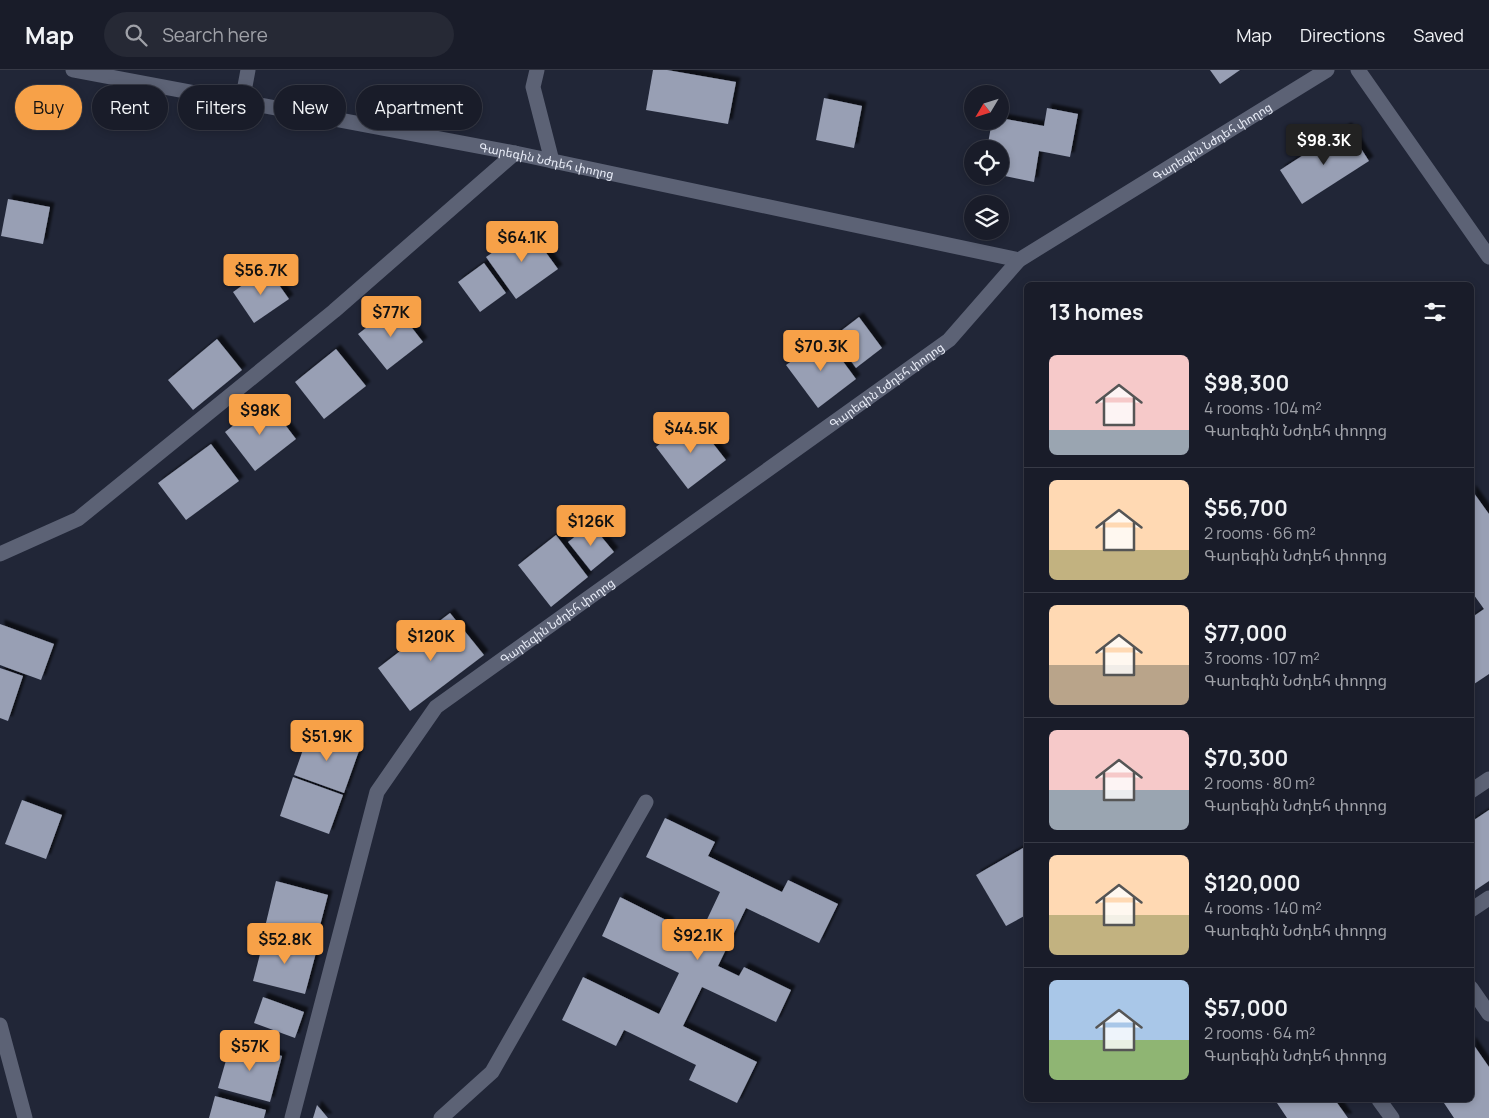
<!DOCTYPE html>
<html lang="en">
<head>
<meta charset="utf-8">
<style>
  :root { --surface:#191c29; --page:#262935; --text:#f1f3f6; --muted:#9fa1a8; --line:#373a46; --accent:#f7a148 }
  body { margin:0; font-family:Manrope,"Noto Sans Armenian",sans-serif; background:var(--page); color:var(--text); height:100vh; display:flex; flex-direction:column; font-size:19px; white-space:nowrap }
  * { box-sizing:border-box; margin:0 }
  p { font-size:16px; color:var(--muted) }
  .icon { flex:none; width:28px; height:28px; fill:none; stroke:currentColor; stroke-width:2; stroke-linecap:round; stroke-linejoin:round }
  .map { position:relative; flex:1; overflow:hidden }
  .sheet { position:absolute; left:1024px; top:212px; width:450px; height:820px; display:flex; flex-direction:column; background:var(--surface); border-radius:8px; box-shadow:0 2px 8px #0003,0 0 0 1px var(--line) }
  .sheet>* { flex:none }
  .banner { position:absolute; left:15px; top:15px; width:475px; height:45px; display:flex; gap:10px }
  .needle { width:32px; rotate:232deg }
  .buttons { position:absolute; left:964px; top:15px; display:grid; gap:10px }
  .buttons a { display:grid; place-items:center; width:45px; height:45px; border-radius:50%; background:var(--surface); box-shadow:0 2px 8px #0003,0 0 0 1px var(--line); font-size:25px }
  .price { position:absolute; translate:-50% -42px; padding:0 11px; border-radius:5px; background:var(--accent); color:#111; font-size:16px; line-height:32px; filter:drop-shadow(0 1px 2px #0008) }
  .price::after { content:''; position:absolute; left:50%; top:30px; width:15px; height:11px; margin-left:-8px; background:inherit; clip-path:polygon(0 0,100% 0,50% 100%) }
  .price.current { background:#222; color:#fff }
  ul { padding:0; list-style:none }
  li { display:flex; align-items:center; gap:15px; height:125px; padding:0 25px }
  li+li { border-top:1px solid var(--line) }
  li span { display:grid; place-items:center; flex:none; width:140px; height:100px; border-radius:8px; color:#555 }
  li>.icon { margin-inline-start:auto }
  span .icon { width:60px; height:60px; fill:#fffc; stroke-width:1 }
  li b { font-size:21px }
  h2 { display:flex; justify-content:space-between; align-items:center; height:60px; padding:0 25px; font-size:21px }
  .pill { padding:0 18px; border-radius:22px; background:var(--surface); box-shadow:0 2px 8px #0003,0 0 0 1px var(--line); font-size:18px; line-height:45px }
  .pill.current { background:var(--accent); color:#111 }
  header { display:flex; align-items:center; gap:30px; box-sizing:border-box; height:70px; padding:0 25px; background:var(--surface); border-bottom:1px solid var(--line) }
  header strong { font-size:24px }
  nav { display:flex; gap:28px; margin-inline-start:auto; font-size:18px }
  .search { width:350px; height:45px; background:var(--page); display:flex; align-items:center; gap:12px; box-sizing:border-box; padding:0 18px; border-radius:28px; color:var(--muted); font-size:19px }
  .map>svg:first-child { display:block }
  .building { fill:#989fb4; filter:url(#shadow) }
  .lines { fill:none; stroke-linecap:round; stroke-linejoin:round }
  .minor { stroke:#5c6275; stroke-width:15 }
  .labels { text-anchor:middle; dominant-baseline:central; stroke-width:5; stroke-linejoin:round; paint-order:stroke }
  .street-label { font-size:12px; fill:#e8ecf7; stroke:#181c2c }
</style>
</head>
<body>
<header>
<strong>Map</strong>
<div class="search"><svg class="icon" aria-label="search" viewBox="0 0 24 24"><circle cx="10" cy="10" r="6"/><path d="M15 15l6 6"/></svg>Search here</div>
<nav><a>Map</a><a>Directions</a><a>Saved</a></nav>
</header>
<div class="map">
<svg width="1489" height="1048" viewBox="0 0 1489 1048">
  <defs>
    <filter id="shadow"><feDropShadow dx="4.5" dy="-4.5" stdDeviation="1" flood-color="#0009"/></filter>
  </defs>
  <rect width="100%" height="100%" fill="#212637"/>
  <!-- building -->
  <g class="building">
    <polygon points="653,0 667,0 736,12 728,54 646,40"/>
    <polygon points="1210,0 1240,0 1220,14"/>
    <polygon points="824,28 862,36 854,78 816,70"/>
    <polygon points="1047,38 1078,44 1070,87 1039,81 1034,112 1000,105 1000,79 987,79 992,51 1000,51 1000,48 1044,56"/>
    <polygon points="1347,57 1369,91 1302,134 1280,100"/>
    <polygon points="8,129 50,137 43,174 1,166"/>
    <polygon points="528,158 558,199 516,229 486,187"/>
    <polygon points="484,193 506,223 480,242 458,212"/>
    <polygon points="267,198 289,229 254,253 233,222"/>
    <polygon points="395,236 423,272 387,300 358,264"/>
    <polygon points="859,247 882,278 856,298 833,267"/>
    <polygon points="825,267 856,309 818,338 786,295"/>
    <polygon points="217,269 242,300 193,340 168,310"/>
    <polygon points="336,279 366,316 324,349 295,312"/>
    <polygon points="266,330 296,369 255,401 225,362"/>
    <polygon points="693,348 726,390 688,419 656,377"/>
    <polygon points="211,374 239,411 186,450 158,413"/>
    <polygon points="1471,419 1489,444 1489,604 1471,616 1471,548 1484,539 1471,521"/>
    <polygon points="591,454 614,482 591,501 568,472"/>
    <polygon points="556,465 588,507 551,537 518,495"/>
    <polygon points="450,543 484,585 410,641 378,598"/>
    <polygon points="0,554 54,574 41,610 0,595"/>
    <polygon points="0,598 23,606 8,651 0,648"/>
    <polygon points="310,660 360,678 344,723 294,705"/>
    <polygon points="293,707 343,725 329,764 280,746"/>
    <polygon points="22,730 62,745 46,789 5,774"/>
    <polygon points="1489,740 1489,811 1471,823 1471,752"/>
    <polygon points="665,748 715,772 708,786 782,822 788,810 838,834 819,873 746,838 718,896 739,906 744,897 791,920 776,952 702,917 683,956 757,992 737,1033 689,1010 696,995 624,960 616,976 562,950 583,907 659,944 679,903 602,866 620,827 670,852 665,863 694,877 720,822 646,787"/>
    <polygon points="1023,778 1026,783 1026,845 1006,856 976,805"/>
    <polygon points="276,811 328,825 316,871 265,857"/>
    <polygon points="265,865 317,879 305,924 253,911"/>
    <polygon points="263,927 304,942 295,968 254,953"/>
    <polygon points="1471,971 1489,997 1489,1048 1454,1048 1442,1030 1471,1030"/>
    <polygon points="231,973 282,986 270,1032 218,1018"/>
    <polygon points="215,1026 266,1040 264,1048 209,1048"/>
    <polygon points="1275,1030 1335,1030 1348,1048 1287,1048"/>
    <polygon points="317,1035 328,1048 313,1048"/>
  </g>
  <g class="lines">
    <!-- minor -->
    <g class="minor">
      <path id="s1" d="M73,0L515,83L1019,190"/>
      <polyline points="537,0 533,17 552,91"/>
      <polyline points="1358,0 1489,187"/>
      <polyline points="242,32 248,0"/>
      <polyline points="0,484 78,449 334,241 515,83"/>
      <polyline points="1471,721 1489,709"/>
      <polyline points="1471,840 1489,828"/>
      <polyline points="1471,918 1489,944"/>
      <polyline points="0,955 25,1048"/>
      <polyline points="1379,1030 1392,1048"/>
      <path id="s2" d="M292,1048L377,722L436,637L949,270L1019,190L1327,0"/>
      <polyline points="441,1048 492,1002 646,732"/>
    </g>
  </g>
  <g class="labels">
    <!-- street labels -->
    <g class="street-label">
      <text stroke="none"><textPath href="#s2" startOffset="1404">Գարեգին Նժդեհ փողոց</textPath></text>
      <text stroke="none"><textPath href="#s1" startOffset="482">Գարեգին Նժդեհ փողոց</textPath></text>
      <text stroke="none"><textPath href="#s2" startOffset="994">Գարեգին Նժդեհ փողոց</textPath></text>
      <text stroke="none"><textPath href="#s2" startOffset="589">Գարեգին Նժդեհ փողոց</textPath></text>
    </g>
  </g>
</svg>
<div class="buttons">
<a><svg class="needle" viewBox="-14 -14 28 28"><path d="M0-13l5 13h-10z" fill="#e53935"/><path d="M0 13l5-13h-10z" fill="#9fa1a8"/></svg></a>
<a><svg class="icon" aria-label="locate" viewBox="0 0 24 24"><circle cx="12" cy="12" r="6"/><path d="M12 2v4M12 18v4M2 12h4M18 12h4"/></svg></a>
<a><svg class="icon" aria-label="layers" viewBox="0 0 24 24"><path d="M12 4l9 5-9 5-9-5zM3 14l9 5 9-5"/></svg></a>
</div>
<b class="price current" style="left:1324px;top:96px">$98.3K</b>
<b class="price" style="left:522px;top:193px">$64.1K</b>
<b class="price" style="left:261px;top:226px">$56.7K</b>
<b class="price" style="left:391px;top:268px">$77K</b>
<b class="price" style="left:821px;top:302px">$70.3K</b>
<b class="price" style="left:260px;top:366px">$98K</b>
<b class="price" style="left:691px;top:384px">$44.5K</b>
<b class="price" style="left:591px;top:477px">$126K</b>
<b class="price" style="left:431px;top:592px">$120K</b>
<b class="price" style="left:327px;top:692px">$51.9K</b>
<b class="price" style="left:698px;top:891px">$92.1K</b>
<b class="price" style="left:285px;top:895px">$52.8K</b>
<b class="price" style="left:250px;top:1002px">$57K</b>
<div class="banner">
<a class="pill current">Buy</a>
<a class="pill">Rent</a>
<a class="pill">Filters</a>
<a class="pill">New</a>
<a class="pill">Apartment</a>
</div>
<section class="sheet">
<h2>13 homes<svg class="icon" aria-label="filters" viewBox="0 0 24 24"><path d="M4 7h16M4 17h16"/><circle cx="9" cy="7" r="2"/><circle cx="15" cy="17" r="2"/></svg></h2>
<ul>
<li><span style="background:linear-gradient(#f6c9c9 75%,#9aa5b1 0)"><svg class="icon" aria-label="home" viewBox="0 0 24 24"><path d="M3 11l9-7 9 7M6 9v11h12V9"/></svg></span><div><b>$98,300</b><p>4 rooms · 104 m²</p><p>Գարեգին Նժդեհ փողոց</p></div></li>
<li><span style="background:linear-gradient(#ffd9b3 70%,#c2b280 0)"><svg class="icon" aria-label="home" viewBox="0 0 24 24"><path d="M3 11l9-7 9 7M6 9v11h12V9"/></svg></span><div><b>$56,700</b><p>2 rooms · 66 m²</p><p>Գարեգին Նժդեհ փողոց</p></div></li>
<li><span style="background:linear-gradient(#ffd9b3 60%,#b9a48a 0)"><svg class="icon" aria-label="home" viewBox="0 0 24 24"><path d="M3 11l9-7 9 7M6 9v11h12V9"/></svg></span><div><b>$77,000</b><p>3 rooms · 107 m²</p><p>Գարեգին Նժդեհ փողոց</p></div></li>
<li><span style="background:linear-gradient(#f6c9c9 60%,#9aa5b1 0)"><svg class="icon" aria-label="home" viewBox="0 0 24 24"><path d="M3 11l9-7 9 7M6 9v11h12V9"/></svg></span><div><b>$70,300</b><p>2 rooms · 80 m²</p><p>Գարեգին Նժդեհ փողոց</p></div></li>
<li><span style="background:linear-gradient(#ffd9b3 60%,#c2b280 0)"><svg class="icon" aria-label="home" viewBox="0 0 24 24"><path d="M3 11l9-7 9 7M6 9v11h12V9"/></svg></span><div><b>$120,000</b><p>4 rooms · 140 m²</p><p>Գարեգին Նժդեհ փողոց</p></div></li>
<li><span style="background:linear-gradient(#a9c7e8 60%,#8fb573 0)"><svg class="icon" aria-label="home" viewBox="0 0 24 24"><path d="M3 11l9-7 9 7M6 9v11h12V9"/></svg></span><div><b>$57,000</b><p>2 rooms · 64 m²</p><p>Գարեգին Նժդեհ փողոց</p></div></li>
</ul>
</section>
</div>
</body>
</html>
